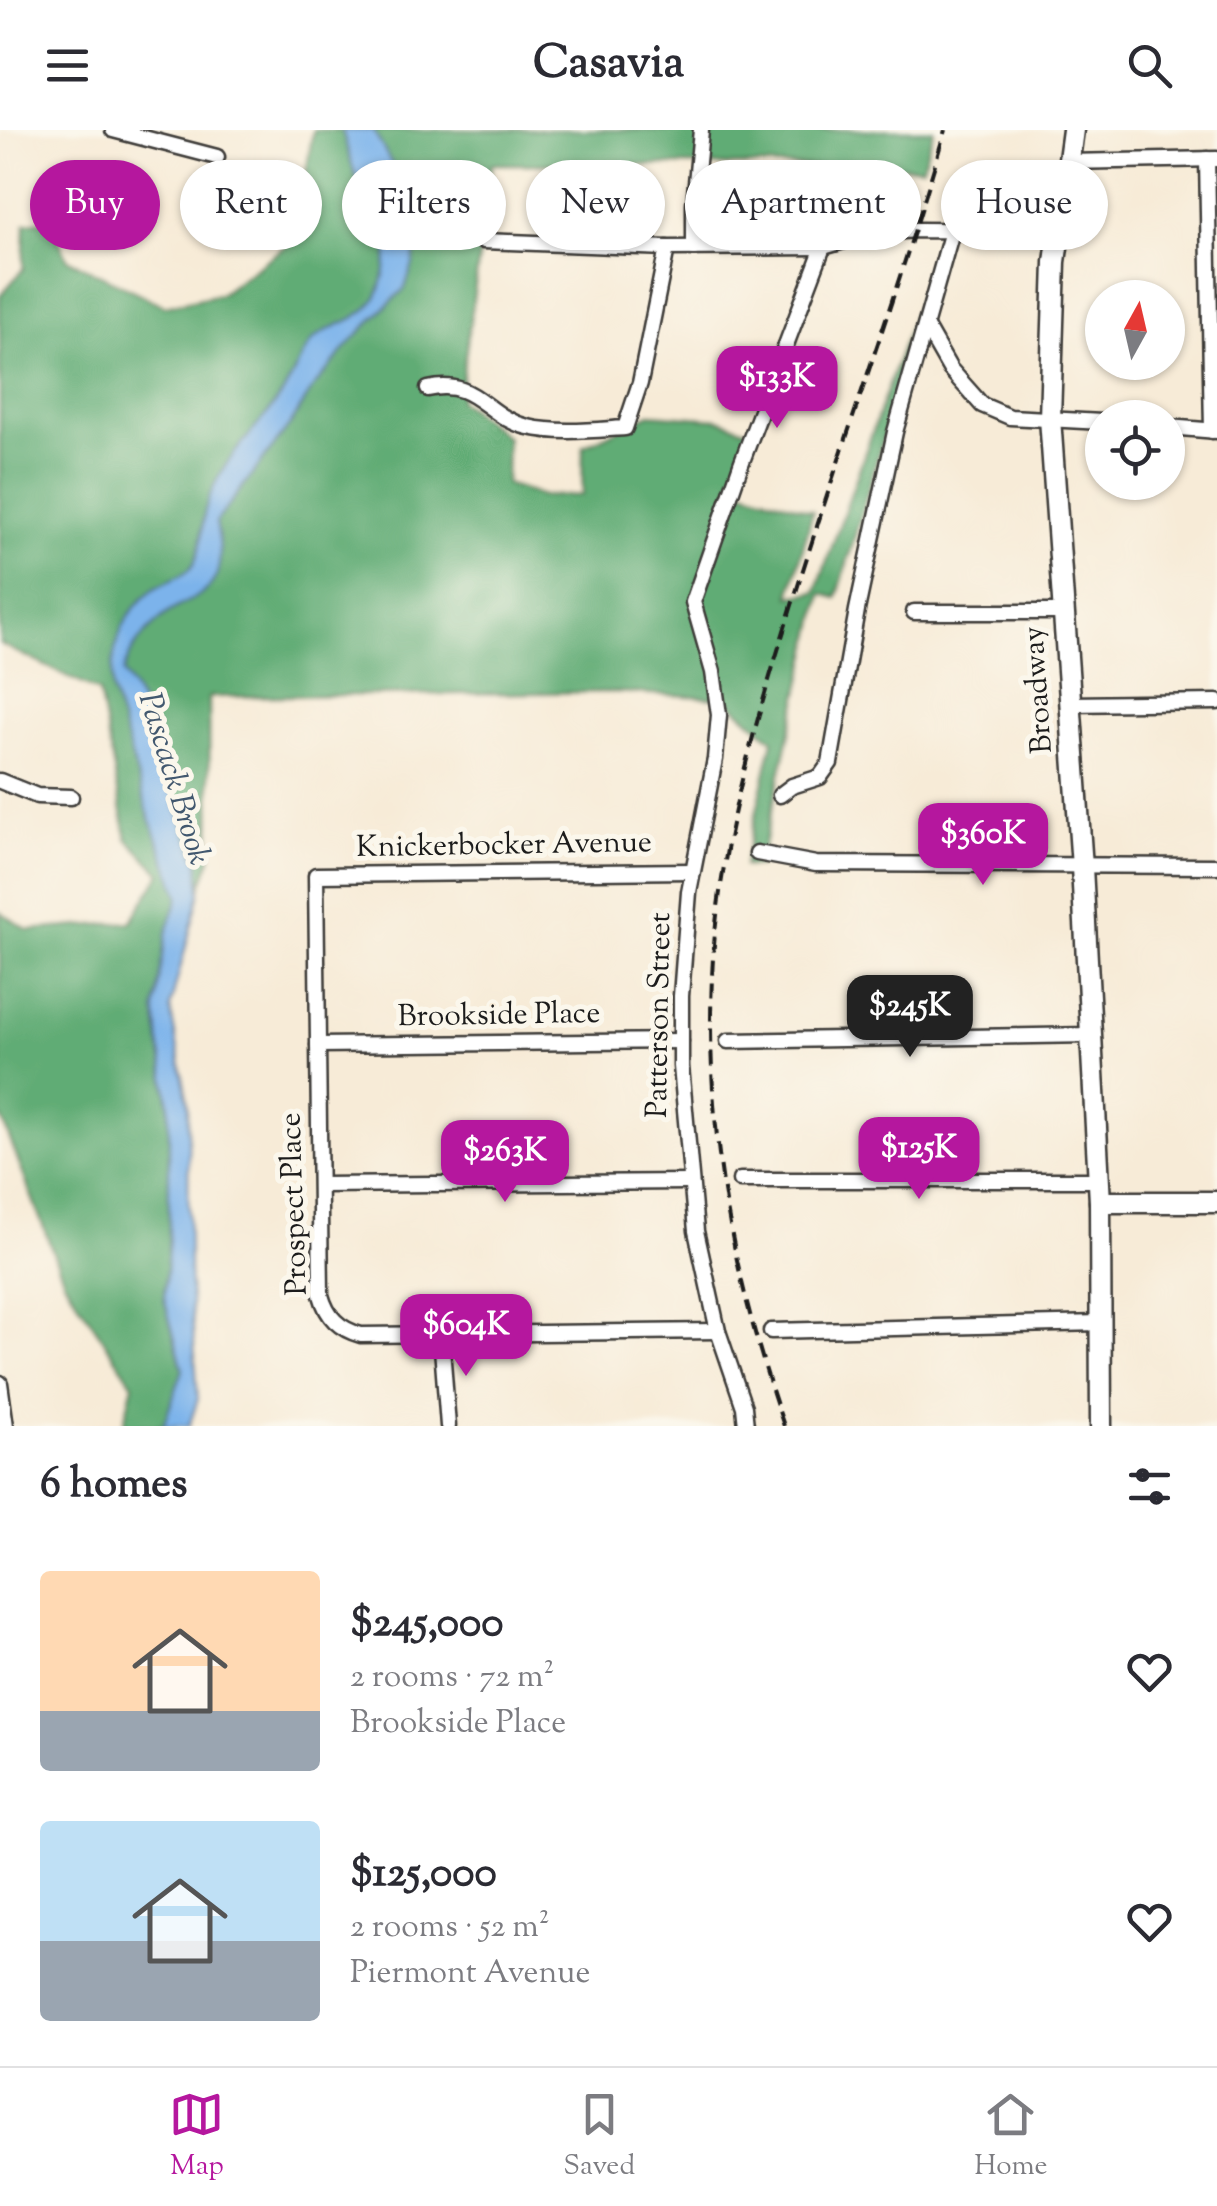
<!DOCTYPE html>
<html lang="en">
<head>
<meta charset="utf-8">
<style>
  :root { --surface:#fff; --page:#f7f7f7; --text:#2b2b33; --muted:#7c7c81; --line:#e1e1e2; --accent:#b5179e }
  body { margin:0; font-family:"Sorts Mill Goudy",serif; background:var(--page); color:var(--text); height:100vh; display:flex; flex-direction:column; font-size:38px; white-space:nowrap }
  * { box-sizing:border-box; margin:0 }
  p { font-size:32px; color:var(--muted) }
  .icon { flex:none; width:55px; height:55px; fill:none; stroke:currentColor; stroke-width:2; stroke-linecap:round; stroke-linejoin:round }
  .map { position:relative; height:1296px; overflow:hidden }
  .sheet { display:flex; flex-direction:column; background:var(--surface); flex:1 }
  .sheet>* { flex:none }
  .banner { position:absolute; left:30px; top:30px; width:1158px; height:90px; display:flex; gap:20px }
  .needle { width:65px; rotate:8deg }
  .tools { position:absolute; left:1085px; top:150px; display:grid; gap:20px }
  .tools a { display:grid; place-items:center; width:100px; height:100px; border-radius:50%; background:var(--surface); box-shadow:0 2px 8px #0004; font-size:50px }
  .price { position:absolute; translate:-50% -85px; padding:0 22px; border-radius:20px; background:var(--accent); color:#fff; font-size:32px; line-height:65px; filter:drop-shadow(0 2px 5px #0008) }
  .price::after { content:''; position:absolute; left:50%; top:60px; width:30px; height:22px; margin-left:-15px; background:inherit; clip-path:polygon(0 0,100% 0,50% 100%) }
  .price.on { background:#222; color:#fff }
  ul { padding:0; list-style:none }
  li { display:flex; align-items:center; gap:30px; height:250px; padding:0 40px }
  li span { display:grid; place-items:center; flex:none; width:280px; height:200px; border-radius:10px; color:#555 }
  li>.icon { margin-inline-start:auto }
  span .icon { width:120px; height:120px; fill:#fffc; stroke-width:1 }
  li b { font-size:42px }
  h2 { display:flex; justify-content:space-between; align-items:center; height:120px; padding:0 40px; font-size:42px }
  .chip { padding:0 35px; border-radius:45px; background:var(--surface); box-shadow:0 2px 8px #0004; font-size:35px; line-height:90px }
  .chip.on { background:var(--accent); color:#fff }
  header { display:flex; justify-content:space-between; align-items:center; height:130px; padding:0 40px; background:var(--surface); font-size:45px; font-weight:700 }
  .tab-bar { display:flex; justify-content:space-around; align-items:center; height:140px; border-top:2px solid var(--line); background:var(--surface); font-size:28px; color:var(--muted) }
  .tab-bar a { display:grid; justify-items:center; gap:5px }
  .tab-bar .on { color:var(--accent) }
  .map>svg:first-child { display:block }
  .forest { fill:#60ac74; stroke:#3e6448; stroke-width:2.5 }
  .water { fill:#7cb3eb; stroke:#4c6884; stroke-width:2.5 }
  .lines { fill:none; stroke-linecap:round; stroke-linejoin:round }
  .street-casing { stroke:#3d3b38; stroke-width:19 }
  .secondary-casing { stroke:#3d3b38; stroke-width:25 }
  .street { stroke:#fff; stroke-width:14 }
  .secondary { stroke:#fff; stroke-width:20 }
  .rail { stroke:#1c1c1c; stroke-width:4; stroke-dasharray:15 8; stroke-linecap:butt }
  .labels { text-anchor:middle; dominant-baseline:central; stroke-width:10; stroke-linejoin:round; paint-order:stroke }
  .street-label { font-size:30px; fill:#1c1c1c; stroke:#fbf7ec }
  .water-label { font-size:32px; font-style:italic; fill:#42586f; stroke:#fbf7ec }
</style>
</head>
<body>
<header><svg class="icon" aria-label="menu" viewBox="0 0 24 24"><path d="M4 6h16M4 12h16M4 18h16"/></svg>Casavia<svg class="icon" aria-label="search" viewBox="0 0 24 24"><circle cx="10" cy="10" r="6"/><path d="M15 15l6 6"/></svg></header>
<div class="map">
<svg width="1217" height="1296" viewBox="0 0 1217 1296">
  <rect width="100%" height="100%" fill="#fbf7ec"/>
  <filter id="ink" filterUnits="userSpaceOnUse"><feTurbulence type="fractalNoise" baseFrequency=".01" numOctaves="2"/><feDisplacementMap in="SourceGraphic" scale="20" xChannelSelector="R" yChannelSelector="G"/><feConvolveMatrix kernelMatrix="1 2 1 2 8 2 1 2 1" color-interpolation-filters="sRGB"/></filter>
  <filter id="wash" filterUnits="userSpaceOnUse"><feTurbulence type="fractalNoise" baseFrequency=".0048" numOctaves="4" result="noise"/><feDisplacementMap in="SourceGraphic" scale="40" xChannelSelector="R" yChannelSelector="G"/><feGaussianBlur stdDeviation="2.25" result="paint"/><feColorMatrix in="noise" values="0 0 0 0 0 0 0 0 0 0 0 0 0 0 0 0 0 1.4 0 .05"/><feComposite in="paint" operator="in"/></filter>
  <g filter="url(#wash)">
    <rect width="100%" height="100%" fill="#f7ebd7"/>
    <!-- forest -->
    <polygon class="forest" points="313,0 934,0 922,37 492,34 459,271 507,307 506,354 543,366 582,365 583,316 650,284 718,289 753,302 730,356 813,381 790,466 816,462 944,98 837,468 822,464 759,736 744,736 773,610 724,568 613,562 209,567 211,729 155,879 169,975 169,1107 164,1168 183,1241 163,1296 123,1296 133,1254 64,1151 0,984 0,782 28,800 131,792 161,743 127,709 99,562 0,514 0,166 23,139 25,93 49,90 68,129 165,176 220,164 295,109"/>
    <!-- water -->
    <path class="water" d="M342,0H373L409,65L418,104L413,134L405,158L356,206L312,259L292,292L216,392C219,408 222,424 218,440C212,467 183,470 164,486C144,502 130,518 123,543L155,596L176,675L199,734L200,763L170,877L188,973L189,1140L198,1269L189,1296H163L183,1240L164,1168L169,1107V975L155,879L166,804L179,766L148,683L112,560C110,520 121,484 154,459C165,451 185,447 192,436C204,418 200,396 206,377C220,328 256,303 282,264C293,248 300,226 312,211C319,204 329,199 338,195C375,180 382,166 387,127C391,94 367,72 355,44C350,30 346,14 342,0Z"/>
  </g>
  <g filter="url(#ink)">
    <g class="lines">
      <defs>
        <g id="street">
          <polyline points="113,0 217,27"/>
          <polyline points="1207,29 1212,301"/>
          <polyline points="1067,32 1217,29"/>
          <polyline points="483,111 667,118 823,117 868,104 916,100 1058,101"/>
          <polyline points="694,118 694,74 701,0"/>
          <polyline points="926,197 950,239 982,275 1010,287 1102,292"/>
          <path d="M428,259C477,248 485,287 528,297C558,304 594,300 625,298L640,253L667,118"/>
          <polyline points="1168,297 1217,301"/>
          <polyline points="914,482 1064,482"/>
          <polyline points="1070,574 1217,572"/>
          <polyline points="0,651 37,666 71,667"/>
          <polyline points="780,665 792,656 820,647 830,633 857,480 895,302 952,101"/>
          <polyline points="757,723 816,734 1217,736"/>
          <path d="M692,741L316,745L321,1165C327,1187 339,1199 361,1205L718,1201"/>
          <polyline points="728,911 1091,905"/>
          <polyline points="318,915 681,911"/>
          <polyline points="740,1050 1098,1050"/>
          <polyline points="321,1055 689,1052"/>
          <polyline points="771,1201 1101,1193"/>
          <polyline points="441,1205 448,1296"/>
          <polyline points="0,1253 6,1296"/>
          <polyline points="746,1296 744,1277 718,1201 696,1101 681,936 681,866 689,762 715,629 719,585 713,542 693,472 741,334 823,117"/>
        </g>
        <g id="secondary">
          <polyline points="1073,0 1055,132 1050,288 1082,737 1100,1072 1101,1296"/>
          <polyline points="1100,1072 1217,1072"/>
        </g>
      </defs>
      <!-- street casing -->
      <use href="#street" class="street-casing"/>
      <!-- secondary casing -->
      <use href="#secondary" class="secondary-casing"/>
      <!-- street -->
      <use href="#street" class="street"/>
      <!-- secondary -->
      <use href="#secondary" class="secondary"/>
      <!-- rail -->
      <path class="rail" d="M784,1296C731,1142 703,992 713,828C721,708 756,590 792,475C841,316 899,160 945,0"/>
    </g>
  </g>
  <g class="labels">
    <!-- street labels -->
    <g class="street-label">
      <text transform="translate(1039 560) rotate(-94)">Broadway</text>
      <text transform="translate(504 716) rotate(-1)">Knickerbocker Avenue</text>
      <text transform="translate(660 885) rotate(-89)">Patterson Street</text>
      <text transform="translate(499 886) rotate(-1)">Brookside Place</text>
      <text transform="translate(295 1074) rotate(-92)">Prospect Place</text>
    </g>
    <!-- water labels -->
    <g class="water-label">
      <text transform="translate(173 649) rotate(73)">Pascack Brook</text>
    </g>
  </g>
</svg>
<div class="tools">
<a><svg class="needle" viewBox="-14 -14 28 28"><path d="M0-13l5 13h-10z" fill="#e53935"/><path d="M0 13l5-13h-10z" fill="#7c7c81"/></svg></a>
<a><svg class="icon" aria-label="locate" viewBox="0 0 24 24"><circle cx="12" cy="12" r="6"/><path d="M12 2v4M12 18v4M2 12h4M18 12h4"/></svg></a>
</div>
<b class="price" style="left:777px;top:301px">$133K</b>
<b class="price" style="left:983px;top:758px">$360K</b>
<b class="price on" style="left:910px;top:930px">$245K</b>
<b class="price" style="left:919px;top:1072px">$125K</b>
<b class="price" style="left:505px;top:1075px">$263K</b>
<b class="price" style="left:466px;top:1249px">$604K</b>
<div class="banner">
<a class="chip on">Buy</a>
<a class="chip">Rent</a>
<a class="chip">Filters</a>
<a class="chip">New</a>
<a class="chip">Apartment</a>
<a class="chip">House</a>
</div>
</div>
<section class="sheet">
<h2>6 homes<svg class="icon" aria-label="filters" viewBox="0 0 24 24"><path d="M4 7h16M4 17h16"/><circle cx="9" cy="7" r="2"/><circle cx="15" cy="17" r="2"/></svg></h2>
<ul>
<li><span style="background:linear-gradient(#ffd9b3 70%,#9aa5b1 0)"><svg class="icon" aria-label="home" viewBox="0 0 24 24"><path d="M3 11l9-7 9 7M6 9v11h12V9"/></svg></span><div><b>$245,000</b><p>2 rooms · 72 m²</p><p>Brookside Place</p></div><svg class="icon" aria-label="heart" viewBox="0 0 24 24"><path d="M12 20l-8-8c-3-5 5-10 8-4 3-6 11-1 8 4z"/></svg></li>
<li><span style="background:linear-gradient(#bfe0f5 60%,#9aa5b1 0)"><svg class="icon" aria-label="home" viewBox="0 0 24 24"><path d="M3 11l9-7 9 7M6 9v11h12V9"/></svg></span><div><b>$125,000</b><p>2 rooms · 52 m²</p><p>Piermont Avenue</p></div><svg class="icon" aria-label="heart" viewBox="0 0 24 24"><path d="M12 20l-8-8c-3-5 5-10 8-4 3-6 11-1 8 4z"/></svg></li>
</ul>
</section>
<nav class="tab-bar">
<a class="on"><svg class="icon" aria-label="map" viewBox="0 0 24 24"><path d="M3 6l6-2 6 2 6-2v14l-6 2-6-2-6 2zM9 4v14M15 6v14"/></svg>Map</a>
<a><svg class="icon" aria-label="saved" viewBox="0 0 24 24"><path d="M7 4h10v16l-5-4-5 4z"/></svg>Saved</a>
<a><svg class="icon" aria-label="home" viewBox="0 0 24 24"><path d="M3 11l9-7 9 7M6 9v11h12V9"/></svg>Home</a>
</nav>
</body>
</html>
